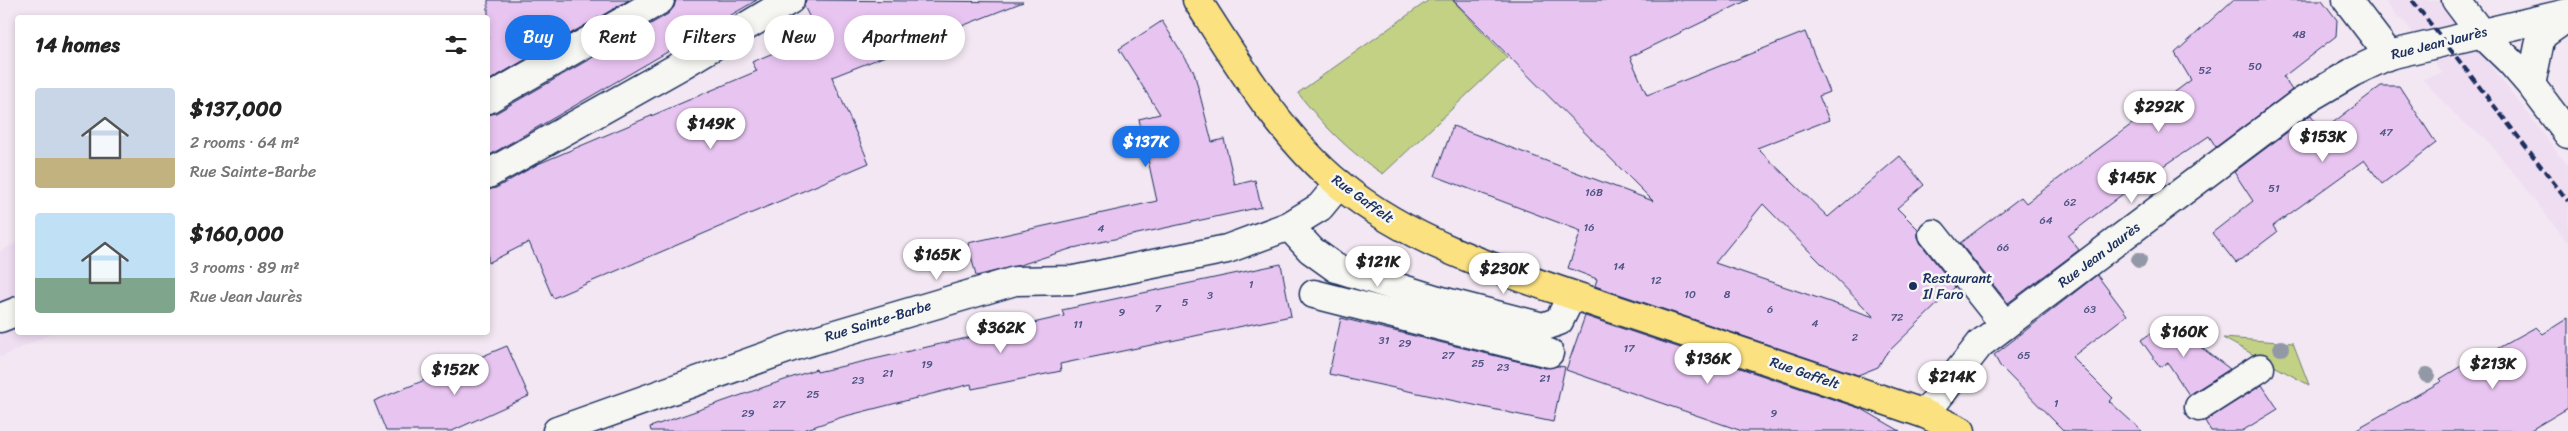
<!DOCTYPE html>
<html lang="en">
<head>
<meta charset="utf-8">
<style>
  :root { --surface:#fff; --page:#f6f6f6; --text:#222; --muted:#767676; --accent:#1a73e8 }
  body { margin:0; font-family:Sriracha,sans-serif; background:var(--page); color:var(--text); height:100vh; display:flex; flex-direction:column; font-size:19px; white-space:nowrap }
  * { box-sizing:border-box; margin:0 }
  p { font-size:16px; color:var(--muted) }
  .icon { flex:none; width:28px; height:28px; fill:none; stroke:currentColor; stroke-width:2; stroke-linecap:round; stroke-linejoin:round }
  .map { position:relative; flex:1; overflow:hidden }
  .sheet { position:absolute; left:15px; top:15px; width:475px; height:320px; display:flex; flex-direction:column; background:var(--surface); border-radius:5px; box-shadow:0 2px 8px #0003 }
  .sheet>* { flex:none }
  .top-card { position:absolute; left:505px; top:15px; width:475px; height:45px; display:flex; gap:10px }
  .price { position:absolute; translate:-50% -42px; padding:0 11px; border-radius:18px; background:#fff; color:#222; font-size:16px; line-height:32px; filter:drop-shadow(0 1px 2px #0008) }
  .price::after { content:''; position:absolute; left:50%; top:30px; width:15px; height:11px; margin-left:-8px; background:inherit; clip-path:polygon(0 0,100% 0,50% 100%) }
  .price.active { background:var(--accent); color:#fff }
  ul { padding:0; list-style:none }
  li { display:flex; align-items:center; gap:15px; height:125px; padding:0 20px }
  li span { display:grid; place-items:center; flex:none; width:140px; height:100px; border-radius:5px; color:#555 }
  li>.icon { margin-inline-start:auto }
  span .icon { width:60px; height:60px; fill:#fffc; stroke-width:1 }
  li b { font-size:21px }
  h2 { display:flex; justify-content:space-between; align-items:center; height:60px; padding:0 20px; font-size:21px }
  .chip { padding:0 18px; border-radius:22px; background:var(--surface); box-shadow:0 2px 8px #0003; font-size:18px; line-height:45px }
  .chip.active { background:var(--accent); color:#fff }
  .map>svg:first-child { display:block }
  .built { fill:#efddf2 }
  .green { fill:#c3d185; stroke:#6f8072 }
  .building { fill:#e8c5f1; stroke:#1b2f5e; fill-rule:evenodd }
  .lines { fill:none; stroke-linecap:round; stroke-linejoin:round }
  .minor-casing { stroke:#1b2f5e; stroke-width:31 }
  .major-casing { stroke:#1b2f5e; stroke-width:31 }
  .minor { stroke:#f6f6f2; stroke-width:28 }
  .major { stroke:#fbe180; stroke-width:28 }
  .rail { stroke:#1b2f5e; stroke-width:4; stroke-dasharray:8 4; stroke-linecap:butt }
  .tree { fill:#9398a6 }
  .poi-dot { fill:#1b2f5e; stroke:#f6f6f2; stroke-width:2 }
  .labels { text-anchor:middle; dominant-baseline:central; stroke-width:5; stroke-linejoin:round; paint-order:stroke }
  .number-label { font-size:11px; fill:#4e5483 }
  .street-label { font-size:14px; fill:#1b2f5e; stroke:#f6f6f2 }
  .poi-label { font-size:14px; fill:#1b2f5e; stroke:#f6f6f2; text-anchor:start }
</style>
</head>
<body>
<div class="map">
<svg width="2568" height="431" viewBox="0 0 2568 431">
  <rect width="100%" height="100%" fill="#f2e7f2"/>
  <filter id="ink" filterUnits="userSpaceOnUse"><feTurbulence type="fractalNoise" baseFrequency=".02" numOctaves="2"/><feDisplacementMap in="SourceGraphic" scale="10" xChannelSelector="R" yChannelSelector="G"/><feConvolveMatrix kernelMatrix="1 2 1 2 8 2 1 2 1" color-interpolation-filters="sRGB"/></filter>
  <g filter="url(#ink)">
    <!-- built -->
    <g class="built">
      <polygon points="2384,0 2440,0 2568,166 2568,243 2487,139 2461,121 2423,79 2443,73 2402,18 2398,18"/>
      <polygon points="17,242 18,332 53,333 0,357 0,252"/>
    </g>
    <!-- green -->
    <g class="green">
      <path d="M1429,0H1452L1507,57L1383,174C1349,152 1323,125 1298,93Z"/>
      <polygon points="2223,338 2293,343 2309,385"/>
    </g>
    <!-- building -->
    <g class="building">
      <polygon points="488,0 629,0 488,81"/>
      <polygon points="676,0 757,0 488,156 488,115 496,113 668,14 674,7"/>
      <polygon points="806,0 1023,2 832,77 869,163 553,298 529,242 488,263 488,190 496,188 538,164 757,71 752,62 818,34 804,6"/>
      <path d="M1453,0H1748L1630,57L1647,95L1805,32L1829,92L1819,96L1829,120L1757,148L1828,217L1900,156L1924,185L1897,208L1918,229V237L1921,244L1955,287L1885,355L1878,367L1858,375L1595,286L1597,279L1568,268L1581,231L1435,176L1453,126L1653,201ZM1763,204L1874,317L1715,263Z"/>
      <polygon points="2233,0 2322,0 2337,20 2336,36 2283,77 2292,90 2216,147 2209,136 2128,190 2068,236 2079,250 2008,303 1960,243 2021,197 2026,203 2191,80 2175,53"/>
      <polygon points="1162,21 1194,72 1212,142 1224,139 1235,185 1255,180 1261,207 1073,248 1020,265 976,276 968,243 1157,201 1139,119 1160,114 1119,49"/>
      <polygon points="2381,86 2399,86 2436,143 2382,184 2364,160 2273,226 2277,232 2236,263 2212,233 2253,201 2234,172 2309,116 2311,115 2322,131"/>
      <polygon points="1281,264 1291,316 1060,364 1061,371 972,389 971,384 842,417 801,431 651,431 650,427 816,369 817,372 1064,316 1062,310"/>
      <polygon points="2097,275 2127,315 2072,357 2113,398 2109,401 2142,431 2064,431 2000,366 1994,355"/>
      <polygon points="1585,316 1862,409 1900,431 1742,431 1566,370"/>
      <polygon points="1341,318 1545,368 1558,366 1565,367 1553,422 1329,374"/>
      <polygon points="2568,318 2568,408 2529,431 2353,431 2442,381 2440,379 2476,357 2477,360 2536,327 2543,334"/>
      <polygon points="2167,322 2230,369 2189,395 2168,363 2160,367 2141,340"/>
      <polygon points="507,346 529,396 452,431 386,431 374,401"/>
      <polygon points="2262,385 2278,409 2242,431 2211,431 2205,421"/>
    </g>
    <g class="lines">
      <defs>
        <g id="minor">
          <polyline points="2347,0 2389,55"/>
          <polyline points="2456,0 2480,32 2511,62 2531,85 2568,134"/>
          <polyline points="2531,85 2541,36 2568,17"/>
          <polyline points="488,99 660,0"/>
          <polyline points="488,174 680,66 790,0"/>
          <polyline points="1289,226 1311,250 1336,268 1438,300 1543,327 1559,321 1572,295"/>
          <polyline points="1933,234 2005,325"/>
          <polyline points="1314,294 1432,324"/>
          <polyline points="1438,300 1432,324 1549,353"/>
          <polyline points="0,318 18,311"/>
          <polyline points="2199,407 2260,368"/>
          <polyline points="1925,414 1980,344 2300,103 2353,72 2389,55 2568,13"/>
          <polyline points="557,431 795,346 1015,281 1074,280 1227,249 1289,226 1320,207 1339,184"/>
        </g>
        <path id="major" d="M1197,0C1237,62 1282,138 1340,185C1420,250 1524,278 1620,311C1722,345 1823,379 1925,414L1961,431"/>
      </defs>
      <!-- minor casing -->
      <use href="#minor" class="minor-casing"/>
      <!-- major casing -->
      <use href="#major" class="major-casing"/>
      <!-- minor -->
      <use href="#minor" class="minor"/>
      <!-- major -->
      <use href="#major" class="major"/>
      <!-- rail -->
      <polyline class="rail" points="2412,0 2568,201"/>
    </g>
    <!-- trees -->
    <g class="tree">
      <circle cx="2139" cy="260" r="8"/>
      <circle cx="2281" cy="348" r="8"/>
      <circle cx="2427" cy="375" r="8"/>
    </g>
  </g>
  <!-- markers -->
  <circle class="poi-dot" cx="1913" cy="286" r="5"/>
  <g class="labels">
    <!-- number labels -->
    <g class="number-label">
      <text x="2299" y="34">48</text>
      <text x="2255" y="66">50</text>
      <text x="2205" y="70">52</text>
      <text x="2386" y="132">47</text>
      <text x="2274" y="188">51</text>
      <text x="1594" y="192">16B</text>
      <text x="2070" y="202">62</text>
      <text x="2046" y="220">64</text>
      <text x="1589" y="227">16</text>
      <text x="1101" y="228">4</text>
      <text x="2003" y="247">66</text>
      <text x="1619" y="266">14</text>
      <text x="1656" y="280">12</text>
      <text x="1251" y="284">1</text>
      <text x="1690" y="294">10</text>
      <text x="1727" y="294">8</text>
      <text x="1210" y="295">3</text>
      <text x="1185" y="302">5</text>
      <text x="1158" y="308">7</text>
      <text x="1770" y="309">6</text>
      <text x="2090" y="309">63</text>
      <text x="1122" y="312">9</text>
      <text x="1897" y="317">72</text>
      <text x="1815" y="323">4</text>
      <text x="1078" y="324">11</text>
      <text x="1855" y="337">2</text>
      <text x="1384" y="340">31</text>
      <text x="1405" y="343">29</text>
      <text x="1629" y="348">17</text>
      <text x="1448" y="355">27</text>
      <text x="2024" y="355">65</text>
      <text x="1478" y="363">25</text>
      <text x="927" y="364">19</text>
      <text x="1503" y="367">23</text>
      <text x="888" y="373">21</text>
      <text x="1545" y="378">21</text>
      <text x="858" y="380">23</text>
      <text x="813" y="394">25</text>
      <text x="2056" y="403">1</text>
      <text x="779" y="404">27</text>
      <text x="748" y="413">29</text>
      <text x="1774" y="413">9</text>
    </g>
    <!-- street labels -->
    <g class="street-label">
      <text transform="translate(2439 43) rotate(-14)">Rue Jean Jaurès</text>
      <text transform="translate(1363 199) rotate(36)">Rue Gaffelt</text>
      <text transform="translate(2099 255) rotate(-37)">Rue Jean Jaurès</text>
      <text transform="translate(878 321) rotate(-17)">Rue Sainte-Barbe</text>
      <text transform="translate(1805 373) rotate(19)">Rue Gaffelt</text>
    </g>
    <!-- poi labels -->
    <g class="poi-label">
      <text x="1923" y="278">Restaurant<tspan x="1923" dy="16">Il Faro</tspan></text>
    </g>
  </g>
</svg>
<b class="price" style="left:2159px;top:133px">$292K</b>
<b class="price" style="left:711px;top:150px">$149K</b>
<b class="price" style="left:2323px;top:163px">$153K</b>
<b class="price active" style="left:1146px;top:168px">$137K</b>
<b class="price" style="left:2132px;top:204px">$145K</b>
<b class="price" style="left:937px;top:281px">$165K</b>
<b class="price" style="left:1378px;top:288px">$121K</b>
<b class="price" style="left:1504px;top:295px">$230K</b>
<b class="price" style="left:1001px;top:354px">$362K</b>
<b class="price" style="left:2184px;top:358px">$160K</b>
<b class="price" style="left:1708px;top:385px">$136K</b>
<b class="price" style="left:2493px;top:390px">$213K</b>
<b class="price" style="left:455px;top:396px">$152K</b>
<b class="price" style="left:1952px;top:403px">$214K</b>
<div class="top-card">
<a class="chip active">Buy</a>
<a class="chip">Rent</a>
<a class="chip">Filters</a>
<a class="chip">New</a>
<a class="chip">Apartment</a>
</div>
<section class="sheet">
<h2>14 homes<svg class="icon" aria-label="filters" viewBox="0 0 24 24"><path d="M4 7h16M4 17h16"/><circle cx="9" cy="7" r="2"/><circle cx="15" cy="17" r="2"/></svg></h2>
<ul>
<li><span style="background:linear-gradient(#c9d6e8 70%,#c2b280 0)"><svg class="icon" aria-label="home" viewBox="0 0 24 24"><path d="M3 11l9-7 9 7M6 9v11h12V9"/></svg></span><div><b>$137,000</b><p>2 rooms · 64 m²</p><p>Rue Sainte-Barbe</p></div></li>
<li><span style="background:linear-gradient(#bfe0f5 65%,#7fa58c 0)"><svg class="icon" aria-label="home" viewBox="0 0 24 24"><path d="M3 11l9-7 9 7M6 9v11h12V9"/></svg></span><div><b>$160,000</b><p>3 rooms · 89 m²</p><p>Rue Jean Jaurès</p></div></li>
</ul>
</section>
</div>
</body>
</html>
